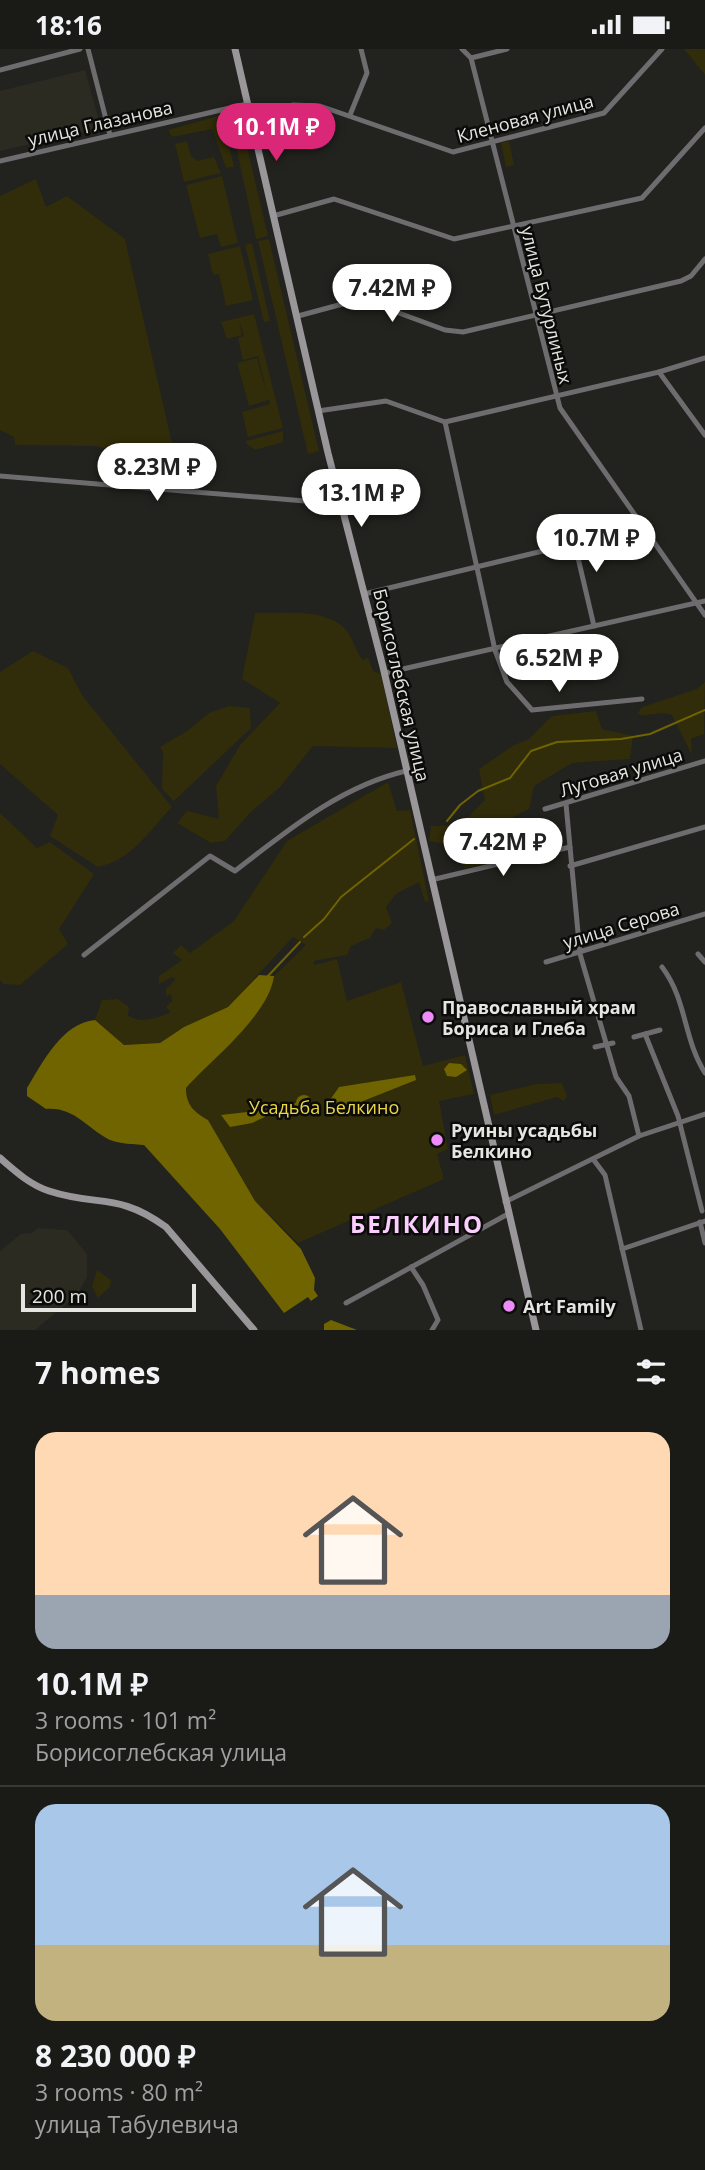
<!DOCTYPE html>
<html lang="en">
<head>
<meta charset="utf-8">
<style>
  :root { --surface:#1a1a16; --page:#272723; --text:#f1f3f6; --muted:#9fa1a1; --line:#383835; --accent:#db2777 }
  body { margin:0; font-family:"Open Sans",sans-serif; background:var(--page); color:var(--text); height:100vh; display:flex; flex-direction:column; font-size:26px; white-space:nowrap }
  * { box-sizing:border-box; margin:0 }
  p { font-size:23px; color:var(--muted) }
  .icon { flex:none; width:38px; height:38px; fill:none; stroke:currentColor; stroke-width:2; stroke-linecap:round; stroke-linejoin:round }
  .map { position:relative; height:1281px; overflow:hidden }
  .side { display:flex; flex-direction:column; background:var(--surface); flex:1 }
  .side>* { flex:none }
  .scale { position:absolute; left:21px; bottom:18px; width:175px; box-sizing:border-box; padding-left:7px; border:4px solid #e5e5e2; border-top:0; font-size:19px; line-height:24px; white-space:nowrap; color:#e5e5e2; -webkit-text-stroke:5px #0b0b09; paint-order:stroke }
  .price { position:absolute; translate:-50% -60px; padding:0 16px; border-radius:24px; background:#fff; color:#222; font-size:23px; line-height:46px; filter:drop-shadow(0 2px 4px #0008) }
  .price::after { content:''; position:absolute; left:50%; top:42px; width:21px; height:16px; margin-left:-10px; background:inherit; clip-path:polygon(0 0,100% 0,50% 100%) }
  .price.active { background:var(--accent); color:#fff }
  ul { padding:0; list-style:none }
  li { display:grid; align-content:center; gap:14px; height:371px; padding:0 35px }
  li+li { border-top:2px solid var(--line) }
  li span { display:grid; place-items:center; height:217px; border-radius:21px; color:#555 }
  li>.icon { margin-inline-start:auto }
  span .icon { width:126px; height:126px; fill:#fffc; stroke-width:1 }
  li b { font-size:30px }
  h2 { display:flex; justify-content:space-between; align-items:center; height:84px; padding:0 35px; font-size:30px }
  .status { display:flex; justify-content:space-between; align-items:center; height:49px; padding:0 35px; background:var(--surface); direction:ltr }
  .status svg { height:19px; fill:currentColor }
  .map>svg:first-child { display:block }
  .built { fill:#2c2b21 }
  .green { fill:#312c09 }
  .water { fill:#6f6400 }
  .lines { fill:none; stroke-linecap:round; stroke-linejoin:round }
  .stream { stroke:#6f6400; stroke-width:2 }
  .street { stroke:#6e6c6e; stroke-width:5 }
  .secondary { stroke:#9a979a; stroke-width:7 }
  .poi-dot { fill:#ed8cf9; stroke:#0b0b09; stroke-width:2.5 }
  .labels { text-anchor:middle; dominant-baseline:central; stroke-width:5; stroke-linejoin:round; paint-order:stroke }
  .street-label { font-size:18px; fill:#e5e5e2; stroke:#0b0b09 }
  .poi-label { font-size:18px; font-weight:bold; fill:#e5e5e2; stroke:#0b0b09; text-anchor:start }
  .park-label { font-size:18px; fill:#ebd745; stroke:#0b0b09 }
  .district-label { font-size:24px; font-weight:bold; letter-spacing:2px; fill:#facefe; stroke:#0b0b09 }
</style>
</head>
<body>
<div class="status"><b>18:16</b><svg viewBox="0 0 49 12"><path d="M0 12V9h3v3zM5 12V6h3v6zM10 12V3h3v9zM15 12V0h3v12zM26 1h20v11H26zM47 4h2v5h-2z"/></svg></div>
<div class="map">
<svg width="705" height="1281" viewBox="0 0 705 1281">
  <rect width="100%" height="100%" fill="#22221e"/>
  <!-- built -->
  <g class="built">
    <polygon points="85,21 101,79 0,102 0,42"/>
    <polygon points="38,1179 67,1181 87,1205 87,1228 77,1246 35,1281 0,1281 0,1202 21,1185 32,1184"/>
  </g>
  <!-- green -->
  <g class="green">
    <polygon points="684,0 705,0 705,26"/>
    <polygon points="239,64 268,187 256,190 229,65"/>
    <polygon points="222,66 234,118 226,119 212,80 172,88 168,81"/>
    <polygon points="187,92 191,107 197,112 214,108 221,124 184,133 175,95"/>
    <polygon points="509,92 514,116 506,118 501,94"/>
    <polygon points="222,127 238,194 221,198 217,185 200,189 186,136"/>
    <polygon points="36,130 46,158 67,147 125,190 176,411 156,415 97,397 15,396 14,388 0,381 0,147"/>
    <polygon points="269,190 319,402 308,405 258,192"/>
    <polygon points="252,194 270,272 264,273 245,196"/>
    <polygon points="240,197 253,251 226,257 219,225 213,226 208,205"/>
    <polygon points="254,265 283,379 248,388 242,363 270,355 269,351 249,357 237,314 257,309 267,345 258,307 243,311 238,289 244,287 239,271 242,286 227,290 221,273"/>
    <polygon points="283,382 283,393 255,401 247,395 246,392"/>
    <path d="M255,564C283,565 327,558 347,582C354,591 355,602 363,611L368,608L373,622L381,625L397,699L313,697L280,738L250,764L225,792L211,794L177,774L187,762L219,770L216,737L240,696L280,654L242,630Z"/>
    <path d="M33,602L68,619L82,646L172,758C148,783 133,810 98,818L50,787L58,766L0,715V623Z"/>
    <path d="M705,633L704,685L691,690L692,706L672,666C660,661 649,669 637,665L642,658L697,640Z"/>
    <polygon points="229,657 250,659 251,679 174,752 162,740 163,703 160,698 187,682 209,664"/>
    <polygon points="596,662 602,680 633,687 630,710 572,714 534,737 529,760 500,775 499,800 508,811 465,819 451,796 429,792 431,777 460,776 485,751 479,720 514,696 529,690 552,667"/>
    <path d="M388,733L397,762L410,761L429,852L425,853L419,833L396,845L386,858L392,874L384,881L376,879L370,889L351,897L347,906L314,912V916L337,910L347,952L401,933L423,1017L465,1006L474,1045L439,1052L448,1100L437,1105L444,1130L298,1194L255,1152L208,1071C194,1063 186,1056 186,1039L250,973L264,953L274,927L306,896L293,888L228,958L184,978L160,994L124,996L95,971L102,951L118,950L129,958L128,967C144,975 156,969 171,963L166,958L172,952L171,945L166,947V940L176,930L172,928L159,935V927L182,911L173,904L181,896L190,904L234,872L287,792Z"/>
    <polygon points="0,764 37,799 50,793 94,825 59,880 68,895 20,936 4,935 0,931"/>
    <polygon points="562,1034 567,1047 564,1052 557,1048 494,1066 490,1046 536,1035"/>
    <polygon points="97,1221 111,1231 110,1238 98,1249 92,1237"/>
  </g>
  <!-- water -->
  <g class="water">
    <path d="M259,926L274,927C269,966 212,1010 186,1039C186,1056 194,1063 208,1071L255,1152L301,1200L315,1229L314,1241L318,1247L311,1252L308,1248L284,1264L220,1180L144,1096C133,1095 120,1095 110,1091C86,1079 75,1058 46,1060L27,1047V1039C43,1013 62,974 95,971L124,996L160,994L184,978L228,958Z"/>
    <polygon points="449,1014 461,1015 467,1021 456,1028 447,1027 444,1020"/>
    <polygon points="415,1026 416,1031 343,1060 330,1051 339,1038"/>
    <circle cx="304" cy="1054" r="8"/>
    <polygon points="265,1061 267,1067 252,1074 230,1078 221,1066"/>
    <polygon points="331,1271 357,1281 324,1281 324,1275"/>
  </g>
  <g class="lines">
    <!-- stream -->
    <g class="stream">
      <polyline points="447,772 460,756 478,742 510,729 531,702 557,693 621,690 650,685 705,661"/>
      <polyline points="304,888 324,870 341,848 414,790"/>
      <polyline points="267,928 300,893"/>
      <polyline points="266,1064 296,1055"/>
    </g>
    <!-- street -->
    <g class="street">
      <polyline points="88,0 110,86"/>
      <polyline points="462,0 471,9 560,359 705,566"/>
      <polyline points="471,9 507,0"/>
      <polyline points="0,21 80,0"/>
      <polyline points="350,66 367,24 361,0"/>
      <polyline points="251,67 293,56 320,57 453,103 604,64 662,0"/>
      <polyline points="0,112 247,55"/>
      <polyline points="273,167 334,150 454,190 642,149 705,79"/>
      <polyline points="298,267 361,250 445,281 463,283 681,232 691,227 705,210"/>
      <polyline points="659,323 705,386"/>
      <polyline points="318,362 386,352 445,373 659,323 705,309"/>
      <polyline points="445,373 495,601 507,633 532,661 642,650"/>
      <polyline points="0,427 341,455"/>
      <polyline points="571,479 594,577"/>
      <polyline points="364,545 576,494"/>
      <polyline points="385,624 705,552"/>
      <polyline points="566,755 580,905 616,1028 629,1047 639,1087"/>
      <polyline points="545,760 705,712"/>
      <polyline points="570,817 705,778"/>
      <polyline points="431,831 570,798"/>
      <polyline points="698,905 705,913"/>
      <path d="M84,906L210,807L235,822C288,781 341,737 406,722"/>
      <polyline points="546,913 705,865"/>
      <path d="M662,918C687,951 683,989 705,1024"/>
      <polyline points="645,985 678,1067 702,1162"/>
      <polyline points="634,988 660,981"/>
      <polyline points="595,998 613,994"/>
      <polyline points="593,1110 605,1126 641,1281"/>
      <polyline points="505,1153 639,1087 705,1065"/>
      <polyline points="700,1173 705,1194"/>
      <polyline points="622,1200 705,1172"/>
      <polyline points="411,1218 423,1236 438,1271 432,1281"/>
      <polyline points="346,1254 508,1165"/>
    </g>
    <!-- secondary -->
    <g class="secondary">
      <polyline points="235,0 328,404 383,618 536,1281"/>
      <path d="M0,1109C15,1122 30,1136 49,1142C98,1158 118,1143 166,1178L254,1281"/>
    </g>
  </g>
  <!-- markers -->
  <g class="poi-dot">
    <circle cx="428" cy="968" r="7"/>
    <circle cx="437" cy="1091" r="7"/>
    <circle cx="509" cy="1257" r="7"/>
  </g>
  <g class="labels">
    <!-- street labels -->
    <g class="street-label">
      <text transform="translate(525 69) rotate(-15)">Кленовая улица</text>
      <text transform="translate(100 74) rotate(-13)">улица Глазанова</text>
      <text transform="translate(547 256) rotate(76)">улица Бутурлиных</text>
      <text transform="translate(402 636) rotate(77)">Борисоглебская улица</text>
      <text transform="translate(621 723) rotate(-17)">Луговая улица</text>
      <text transform="translate(621 876) rotate(-17)">улица Серова</text>
    </g>
    <!-- poi labels -->
    <g class="poi-label">
      <text x="442" y="958">Православный храм<tspan x="442" dy="21">Бориса и Глеба</tspan></text>
      <text x="451" y="1081">Руины усадьбы<tspan x="451" dy="21">Белкино</tspan></text>
      <text x="523" y="1257">Art Family</text>
    </g>
    <!-- park labels -->
    <g class="park-label">
      <text x="324" y="1058">Усадьба Белкино</text>
    </g>
    <!-- district labels -->
    <g class="district-label">
      <text x="417" y="1174">БЕЛКИНО</text>
    </g>
  </g>
</svg>
<div class="scale">200 m</div>
<b class="price active" style="left:276px;top:114px">10.1M ₽</b>
<b class="price" style="left:392px;top:275px">7.42M ₽</b>
<b class="price" style="left:157px;top:454px">8.23M ₽</b>
<b class="price" style="left:361px;top:480px">13.1M ₽</b>
<b class="price" style="left:596px;top:525px">10.7M ₽</b>
<b class="price" style="left:559px;top:645px">6.52M ₽</b>
<b class="price" style="left:503px;top:829px">7.42M ₽</b>
</div>
<section class="side">
<h2>7 homes<svg class="icon" aria-label="filters" viewBox="0 0 24 24"><path d="M4 7h16M4 17h16"/><circle cx="9" cy="7" r="2"/><circle cx="15" cy="17" r="2"/></svg></h2>
<ul>
<li><span style="background:linear-gradient(#ffd9b3 75%,#9aa5b1 0)"><svg class="icon" aria-label="home" viewBox="0 0 24 24"><path d="M3 11l9-7 9 7M6 9v11h12V9"/></svg></span><div><b>10.1M ₽</b><p>3 rooms · 101 m²</p><p>Борисоглебская улица</p></div></li>
<li><span style="background:linear-gradient(#a9c7e8 65%,#c2b280 0)"><svg class="icon" aria-label="home" viewBox="0 0 24 24"><path d="M3 11l9-7 9 7M6 9v11h12V9"/></svg></span><div><b>8 230 000 ₽</b><p>3 rooms · 80 m²</p><p>улица Табулевича</p></div></li>
</ul>
</section>
</body>
</html>
